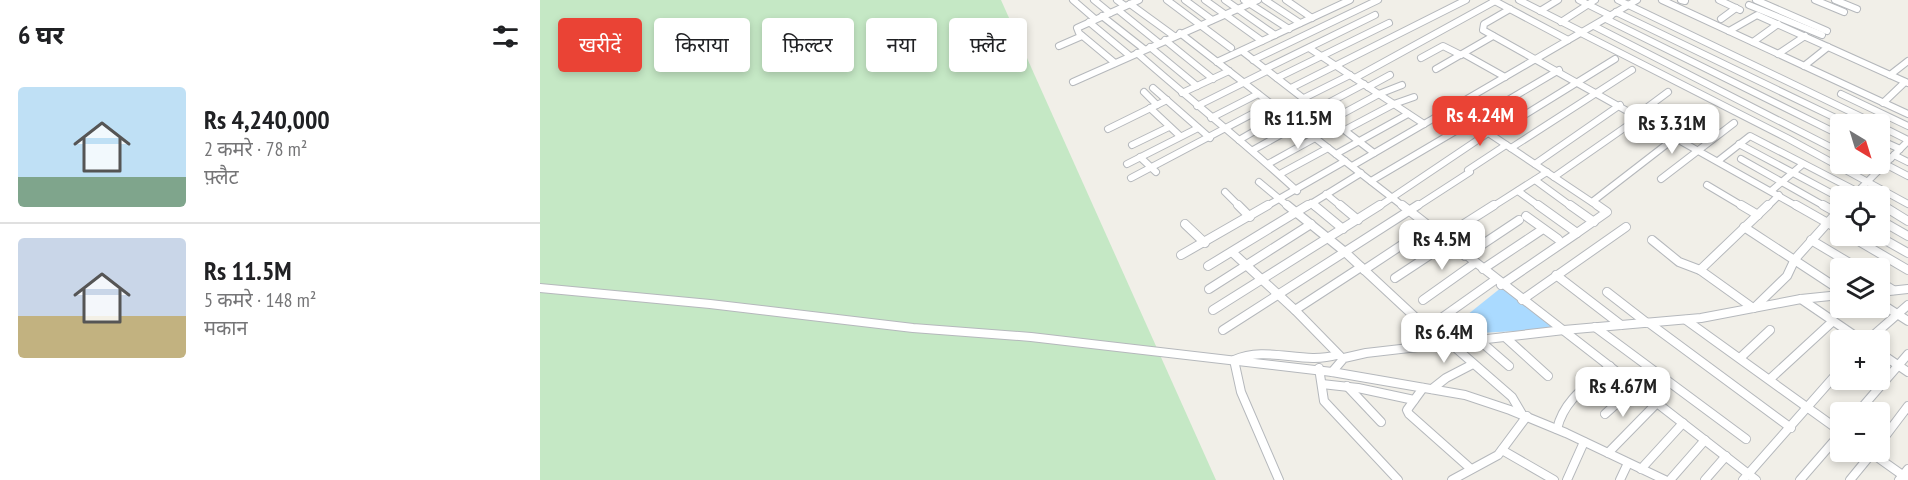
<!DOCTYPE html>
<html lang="hi">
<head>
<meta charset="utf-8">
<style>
  :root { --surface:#fff; --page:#f6f6f6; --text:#202124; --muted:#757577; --line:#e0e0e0; --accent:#ea4335 }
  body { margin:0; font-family:"PT Sans Narrow","Noto Sans Devanagari",sans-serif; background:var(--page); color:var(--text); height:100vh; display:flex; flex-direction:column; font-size:22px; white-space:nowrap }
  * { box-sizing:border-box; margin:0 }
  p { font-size:20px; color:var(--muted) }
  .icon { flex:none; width:33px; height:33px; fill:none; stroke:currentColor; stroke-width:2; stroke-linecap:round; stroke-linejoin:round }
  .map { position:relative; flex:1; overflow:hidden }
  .details { display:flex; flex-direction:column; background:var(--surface); width:540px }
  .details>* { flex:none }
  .guide { position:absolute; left:18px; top:18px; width:570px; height:54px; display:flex; gap:12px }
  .needle { width:39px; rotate:142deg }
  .fabs { position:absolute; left:1290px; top:114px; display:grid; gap:12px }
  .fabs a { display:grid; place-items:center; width:60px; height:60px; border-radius:6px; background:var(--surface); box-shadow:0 3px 9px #0003; font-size:30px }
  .price { position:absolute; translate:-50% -51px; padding:0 14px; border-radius:12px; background:#fff; color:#222; font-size:20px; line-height:39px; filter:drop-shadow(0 2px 3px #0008) }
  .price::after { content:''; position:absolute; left:50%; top:36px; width:18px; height:14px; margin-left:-9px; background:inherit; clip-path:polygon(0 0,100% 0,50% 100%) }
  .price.selected { background:var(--accent); color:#fff }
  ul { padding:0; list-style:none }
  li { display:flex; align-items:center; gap:18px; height:150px; padding:0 18px }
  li+li { border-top:2px solid var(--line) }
  li span { display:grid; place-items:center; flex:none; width:168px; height:120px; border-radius:6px; color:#555 }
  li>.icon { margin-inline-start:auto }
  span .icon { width:72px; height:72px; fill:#fffc; stroke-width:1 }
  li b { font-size:26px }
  h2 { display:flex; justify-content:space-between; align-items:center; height:72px; padding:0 18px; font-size:26px }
  .chip { padding:0 21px; border-radius:6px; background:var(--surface); box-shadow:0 3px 9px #0003; font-size:21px; line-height:54px }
  .chip.selected { background:var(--accent); color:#fff }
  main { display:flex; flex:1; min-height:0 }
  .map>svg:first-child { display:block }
  .green { fill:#c5e8c5 }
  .water { fill:#aadaff }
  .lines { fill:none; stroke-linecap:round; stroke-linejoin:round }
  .minor-far1-casing { stroke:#b5b8bc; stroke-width:8 }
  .minor-casing { stroke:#b5b8bc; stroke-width:10 }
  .minor-far1 { stroke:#fff; stroke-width:6 }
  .minor { stroke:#fff; stroke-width:8 }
</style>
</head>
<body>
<main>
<section class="details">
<h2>6 घर<svg class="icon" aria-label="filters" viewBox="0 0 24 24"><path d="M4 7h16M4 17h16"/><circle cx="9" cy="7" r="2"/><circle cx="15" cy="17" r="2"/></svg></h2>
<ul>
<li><span style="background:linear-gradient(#bfe0f5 75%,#7fa58c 0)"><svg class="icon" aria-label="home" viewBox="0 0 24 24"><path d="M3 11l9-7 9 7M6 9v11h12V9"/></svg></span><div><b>Rs 4,240,000</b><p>2 कमरे · 78 m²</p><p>फ़्लैट</p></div></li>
<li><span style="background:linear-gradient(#c9d6e8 65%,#c2b280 0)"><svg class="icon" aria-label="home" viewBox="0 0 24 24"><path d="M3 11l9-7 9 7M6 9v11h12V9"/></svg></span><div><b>Rs 11.5M</b><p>5 कमरे · 148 m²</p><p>मकान</p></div></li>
</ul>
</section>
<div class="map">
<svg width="1368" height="480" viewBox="0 0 1368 480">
  <rect width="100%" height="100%" fill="#f1efe8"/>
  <!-- green -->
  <polygon class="green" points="0,0 461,0 676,480 0,480"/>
  <!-- water -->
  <polygon class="water" points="962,287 1016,329 902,335"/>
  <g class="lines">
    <defs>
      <g id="minor-far1">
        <polyline points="533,0 555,19"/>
        <polyline points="554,0 570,13"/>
        <polyline points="577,0 585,6"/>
        <polyline points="627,0 691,48"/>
        <polyline points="645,0 672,20"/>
        <polyline points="665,0 722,41"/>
        <polyline points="685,0 735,35"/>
        <polyline points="704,0 749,29"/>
        <polyline points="725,0 760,23"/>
        <polyline points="746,0 772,18"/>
        <polyline points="953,0 1028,40"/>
        <polyline points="979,0 1042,32"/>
        <polyline points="1039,0 1071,16"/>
        <polyline points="1078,0 1336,124"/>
        <polyline points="1122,0 1368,114"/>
        <polyline points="1141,0 1145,1"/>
        <polyline points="1179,0 1200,10"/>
        <polyline points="1216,0 1287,31"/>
        <polyline points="1275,0 1304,12"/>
        <polyline points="1295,0 1317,9"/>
        <polyline points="590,4 634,36"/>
        <polyline points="1209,5 1282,35"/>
        <polyline points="970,9 944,24 943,30 1258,207"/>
        <polyline points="578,10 619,43"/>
        <polyline points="1000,11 1018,0"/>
        <polyline points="1076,12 1308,124"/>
        <polyline points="562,16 604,49"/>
        <polyline points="1066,19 1300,135"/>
        <polyline points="1181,19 1196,8"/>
        <polyline points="549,22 590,56"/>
        <polyline points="1021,22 1055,0"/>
        <polyline points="1054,26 1300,152"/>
        <polyline points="1189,31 1217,15 1368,83"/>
        <polyline points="640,33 864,207"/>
        <polyline points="1041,33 1247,138 1368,204"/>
        <polyline points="625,40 673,79"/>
        <polyline points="1213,42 1238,24"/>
        <polyline points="519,46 542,36"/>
        <polyline points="610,47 657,86"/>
        <polyline points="769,48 884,124"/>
        <polyline points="702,51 834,153"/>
        <path d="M597,53C650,100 705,143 757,191"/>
        <polyline points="924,54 965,77"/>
        <polyline points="1238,54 1265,36"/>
        <polyline points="881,58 903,46 921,55"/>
        <polyline points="713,60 838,0"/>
        <polyline points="677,62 810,0"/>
        <polyline points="575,63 539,33 537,28 599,0"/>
        <polyline points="1264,66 1288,47"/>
        <polyline points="725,69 835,15"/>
        <polyline points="896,69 953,36"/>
        <polyline points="1350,75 1368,61"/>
        <polyline points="737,78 849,23"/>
        <polyline points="815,78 955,1"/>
        <polyline points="533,82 718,0"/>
        <polyline points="828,87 850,75"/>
        <polyline points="613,88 670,138"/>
        <polyline points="751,88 926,0"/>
        <polyline points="604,92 617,105"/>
        <polyline points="642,93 689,71"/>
        <polyline points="1301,94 1368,126"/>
        <polyline points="764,98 810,75"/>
        <polyline points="965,103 973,104 986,113"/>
        <polyline points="1343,103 1365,82"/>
        <polyline points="657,106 727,71"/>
        <polyline points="610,108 640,136"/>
        <polyline points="911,108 1059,207"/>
        <polyline points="777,109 824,84"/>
        <polyline points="1097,115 1128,92"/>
        <polyline points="671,118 718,94"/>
        <polyline points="791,120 839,94 862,85"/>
        <polyline points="1340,126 1368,140"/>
        <polyline points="568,129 627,100"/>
        <polyline points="805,130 854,104 874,97"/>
        <polyline points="952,135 1075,59"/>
        <polyline points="699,140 744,114"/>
        <polyline points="1340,140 1360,149"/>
        <polyline points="1199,144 1300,198"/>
        <polyline points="592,145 629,127"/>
        <polyline points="971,148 1092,70"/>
        <polyline points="713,150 758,125"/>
        <polyline points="1340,153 1351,158"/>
        <polyline points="796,154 868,114"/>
        <polyline points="1354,155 1368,162"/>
        <polyline points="600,157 616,172"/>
        <polyline points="1201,159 1286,207"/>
        <polyline points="1178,161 1210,136 1326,196"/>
        <polyline points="587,164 658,128"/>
        <polyline points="728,164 775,138"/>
        <polyline points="995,164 1080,105"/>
        <polyline points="1324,164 1338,171"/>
        <polyline points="1345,164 1368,176"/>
        <polyline points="812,166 1097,0"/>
        <polyline points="928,170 966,145"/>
        <polyline points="740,174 788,148"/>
        <polyline points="1014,177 1100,117"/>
        <polyline points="591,178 731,104"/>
        <polyline points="1121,179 1194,123"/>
        <polyline points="995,180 1032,207"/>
        <polyline points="831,181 1019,70"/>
        <polyline points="719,182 749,207"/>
        <polyline points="1167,185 1204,207"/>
        <polyline points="978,191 1000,207"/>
        <polyline points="1231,191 1263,164"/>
        <polyline points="685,192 700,207"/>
        <polyline points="786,194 802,207"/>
        <polyline points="1313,196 1368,141"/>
        <polyline points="1052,202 1136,137"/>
        <polyline points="771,203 775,207"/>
        <polyline points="1340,204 1344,207"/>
        <polyline points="725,207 805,161"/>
        <polyline points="766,207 821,173"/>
        <polyline points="838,207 948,133"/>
        <polyline points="876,207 930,172"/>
        <polyline points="952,207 1007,172"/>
        <polyline points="1227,207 1239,195"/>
      </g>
      <g id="minor">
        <polyline points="698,205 710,217"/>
        <polyline points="747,205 805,252 904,344"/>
        <polyline points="774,205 803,229"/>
        <polyline points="800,205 818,220"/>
        <polyline points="862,205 1216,480"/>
        <polyline points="1030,205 1054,222"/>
        <polyline points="1201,205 1218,215"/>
        <polyline points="1256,205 1300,230"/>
        <polyline points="1283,205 1299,214"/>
        <polyline points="1342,205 1368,221"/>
        <polyline points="986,216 1018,239"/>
        <polyline points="1340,220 1368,236"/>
        <polyline points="645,224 665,243"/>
        <polyline points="1204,227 1300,290"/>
        <polyline points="1037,233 1067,212 1057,205"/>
        <polyline points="1310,236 1368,270"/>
        <polyline points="1338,236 1368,253"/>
        <polyline points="902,238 954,205"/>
        <polyline points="1112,240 1139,262 1160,270 1213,308"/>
        <polyline points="1271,240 1318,268"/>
        <polyline points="692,252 755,310 800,356"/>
        <polyline points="641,255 728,205"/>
        <polyline points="925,256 979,220"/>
        <polyline points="668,266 768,205"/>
        <polyline points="943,269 1003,229"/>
        <polyline points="824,270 889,227"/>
        <polyline points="1160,270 1228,205"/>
        <polyline points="1016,275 1081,325"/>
        <polyline points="855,278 908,243"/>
        <polyline points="1340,282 1353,290"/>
        <polyline points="961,285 1037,233 998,205"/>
        <polyline points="0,288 170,304 373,328 491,337 792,372 925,395 970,410 1026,433 1125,480"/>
        <polyline points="669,289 771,224"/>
        <polyline points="1067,292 1107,323"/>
        <polyline points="1340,292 1368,289"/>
        <polyline points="1261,299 1321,340"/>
        <polyline points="883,300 935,263"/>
        <polyline points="982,300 1086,227"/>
        <polyline points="1340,303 1368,321"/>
        <polyline points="1214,308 1247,276 1255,259 1300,209"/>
        <polyline points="673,310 840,205"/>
        <polyline points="755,310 821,267"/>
        <polyline points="900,319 955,280"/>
        <polyline points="1146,320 1300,431"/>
        <polyline points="1109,323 1251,428"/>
        <polyline points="1055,327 1206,439"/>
        <polyline points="683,330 878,205"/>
        <polyline points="965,337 1008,376"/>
        <polyline points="939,340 969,366"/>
        <polyline points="1328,340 1368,305"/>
        <polyline points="910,343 972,397 982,414"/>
        <polyline points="1340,353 1368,372"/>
        <polyline points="1200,358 1230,330"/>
        <polyline points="779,368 784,401 858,480"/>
        <polyline points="792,372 804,358 826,353 1024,330 1161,318 1261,299 1300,295"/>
        <polyline points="1230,379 1292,322"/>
        <polyline points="782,384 818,388 874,400"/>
        <polyline points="807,386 841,422"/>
        <polyline points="883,388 867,410 869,414 931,469"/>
        <polyline points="892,389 906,378 933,364"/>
        <polyline points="1318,412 1368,354"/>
        <polyline points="1065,414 1096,386"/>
        <path d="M1017,429C1024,399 1048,385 1070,366"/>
        <polyline points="1340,443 1368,406"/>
        <polyline points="962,450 1014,480"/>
        <polyline points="1330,452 1368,479"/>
        <polyline points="1068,453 1117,403"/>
        <polyline points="1101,469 1143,423"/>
        <path d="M739,480L701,392L694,360C727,345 762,365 797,355"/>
        <polyline points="912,480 958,455 987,416"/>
        <polyline points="1027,480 1044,442"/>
        <polyline points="1080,480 1088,463"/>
        <polyline points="1130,480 1165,440"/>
        <polyline points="1165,480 1186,456"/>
        <polyline points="1203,480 1300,370"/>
        <polyline points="1260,480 1300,434"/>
        <polyline points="1310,480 1333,452"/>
        <polyline points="1359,480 1368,469"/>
      </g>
    </defs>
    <!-- minor-far1 casing -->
    <use href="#minor-far1" class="minor-far1-casing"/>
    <!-- minor casing -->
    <use href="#minor" class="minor-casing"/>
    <!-- minor-far1 -->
    <use href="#minor-far1" class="minor-far1"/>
    <!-- minor -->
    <use href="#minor" class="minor"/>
  </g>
</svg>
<div class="fabs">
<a><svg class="needle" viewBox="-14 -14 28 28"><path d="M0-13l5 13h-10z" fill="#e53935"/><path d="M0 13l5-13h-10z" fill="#757577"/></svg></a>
<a><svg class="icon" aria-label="locate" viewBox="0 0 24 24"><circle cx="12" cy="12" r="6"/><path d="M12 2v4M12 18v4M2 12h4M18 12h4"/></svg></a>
<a><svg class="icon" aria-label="layers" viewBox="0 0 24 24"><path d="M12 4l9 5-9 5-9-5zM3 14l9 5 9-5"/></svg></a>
<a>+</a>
<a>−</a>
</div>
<b class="price selected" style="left:940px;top:147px">Rs 4.24M</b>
<b class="price" style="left:758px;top:150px">Rs 11.5M</b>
<b class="price" style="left:1132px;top:155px">Rs 3.31M</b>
<b class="price" style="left:902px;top:271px">Rs 4.5M</b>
<b class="price" style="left:904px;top:364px">Rs 6.4M</b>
<b class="price" style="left:1083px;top:418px">Rs 4.67M</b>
<div class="guide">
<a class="chip selected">खरीदें</a>
<a class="chip">किराया</a>
<a class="chip">फ़िल्टर</a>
<a class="chip">नया</a>
<a class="chip">फ़्लैट</a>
</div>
</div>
</main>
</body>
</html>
